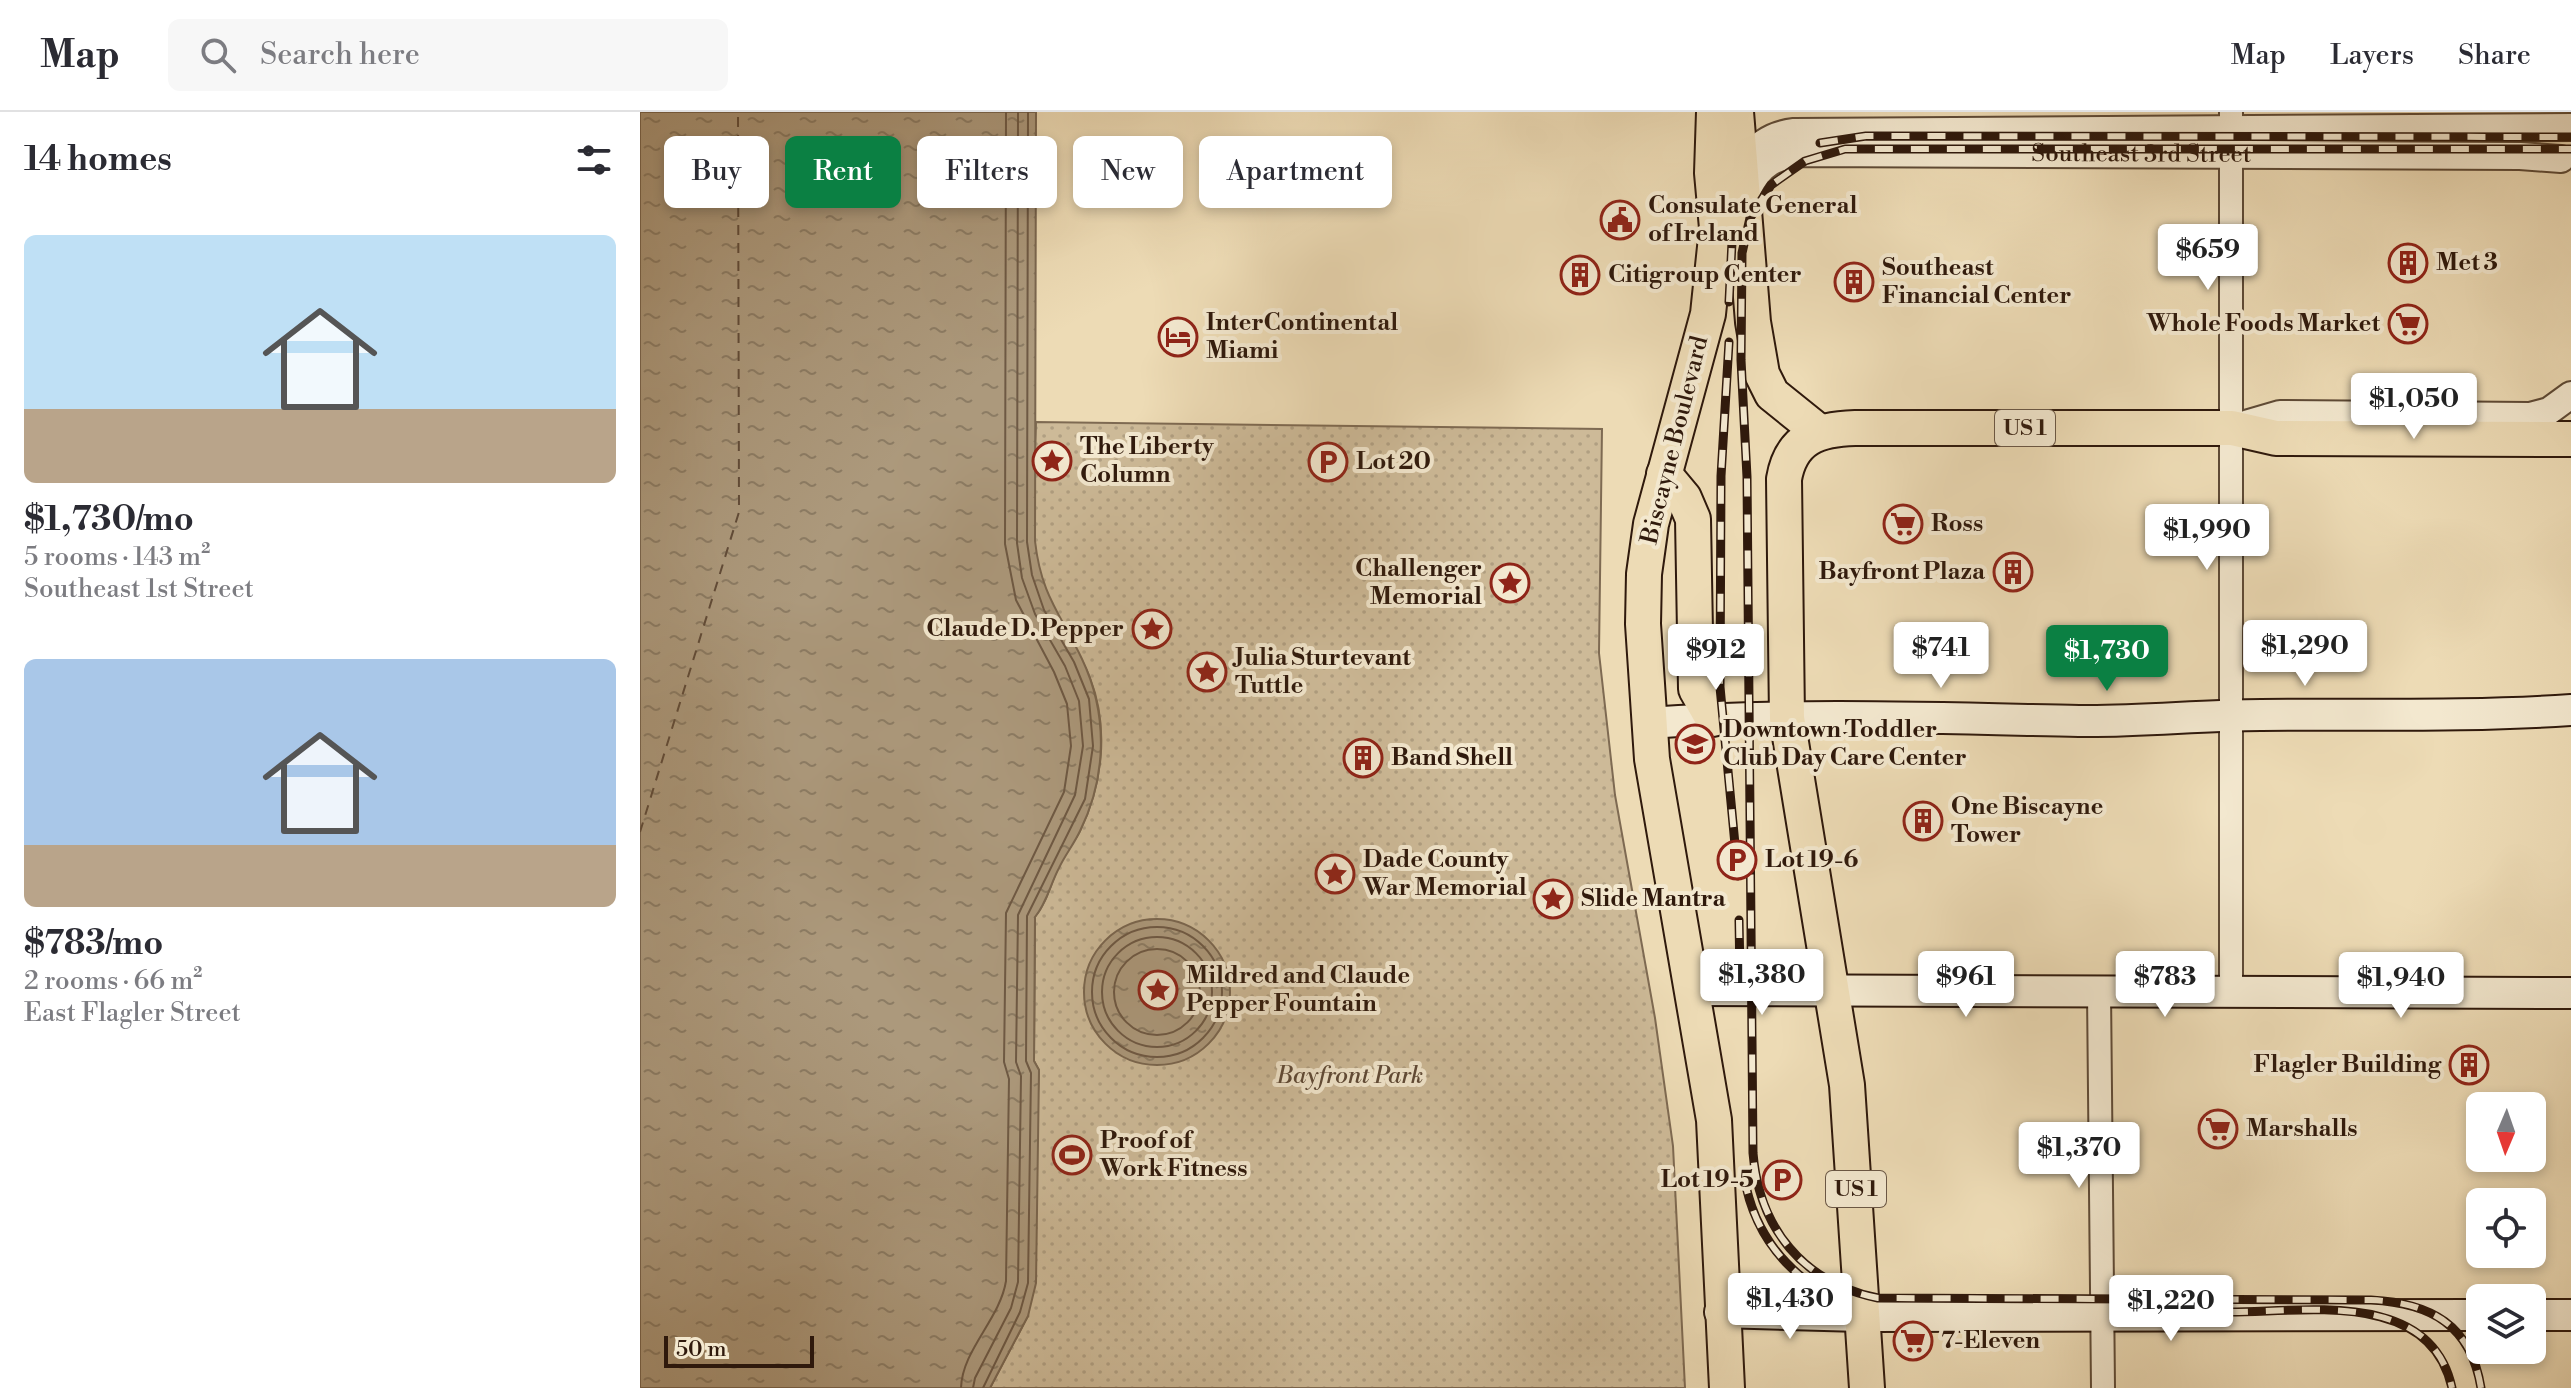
<!DOCTYPE html>
<html lang="en">
<head>
<meta charset="utf-8">
<style>
  :root { --surface:#fff; --page:#f7f7f7; --text:#2b2b33; --muted:#7c7c81; --line:#e1e1e2; --accent:#0b8043 }
  body { margin:0; font-family:"Libre Bodoni",serif; background:var(--page); color:var(--text); height:100vh; display:flex; flex-direction:column; font-size:30px; white-space:nowrap }
  * { box-sizing:border-box; margin:0 }
  p { font-size:26px; color:var(--muted) }
  .icon { flex:none; width:44px; height:44px; fill:none; stroke:currentColor; stroke-width:2; stroke-linecap:round; stroke-linejoin:round }
  .map { position:relative; flex:1; overflow:hidden }
  .drawer { display:flex; flex-direction:column; background:var(--surface); width:640px }
  .drawer>* { flex:none }
  .top-card { position:absolute; left:24px; top:24px; width:760px; height:72px; display:flex; gap:16px }
  .needle { width:52px; rotate:182deg }
  .tools { position:absolute; left:1826px; top:980px; display:grid; gap:16px }
  .tools a { display:grid; place-items:center; width:80px; height:80px; border-radius:12px; background:var(--surface); box-shadow:0 4px 12px #0003; font-size:40px }
  .scale { position:absolute; left:24px; bottom:20px; width:150px; box-sizing:border-box; padding-left:8px; border:4px solid #2f190c; border-top:0; font-size:22px; line-height:28px; white-space:nowrap; color:#2f190c; -webkit-text-stroke:6px #f3e8cf; paint-order:stroke }
  .price { position:absolute; translate:-50% -68px; padding:0 18px; border-radius:8px; background:#fff; color:#222; font-size:26px; line-height:52px; filter:drop-shadow(0 2px 4px #0008) }
  .price::after { content:''; position:absolute; left:50%; top:48px; width:24px; height:18px; margin-left:-12px; background:inherit; clip-path:polygon(0 0,100% 0,50% 100%) }
  .price.selected { background:var(--accent); color:#fff }
  ul { padding:0; list-style:none }
  li { display:grid; align-content:center; gap:16px; height:424px; padding:0 24px }
  li span { display:grid; place-items:center; height:248px; border-radius:12px; color:#555 }
  li>.icon { margin-inline-start:auto }
  span .icon { width:144px; height:144px; fill:#fffc; stroke-width:1 }
  li b { font-size:34px }
  h2 { display:flex; justify-content:space-between; align-items:center; height:96px; padding:0 24px; font-size:34px }
  .chip { padding:0 28px; border-radius:12px; background:var(--surface); box-shadow:0 4px 12px #0003; font-size:28px; line-height:72px }
  .chip.selected { background:var(--accent); color:#fff }
  header { display:flex; align-items:center; gap:48px; box-sizing:border-box; height:112px; padding:0 40px; background:var(--surface); border-bottom:2px solid var(--line) }
  header strong { font-size:38px }
  nav { display:flex; gap:44px; margin-inline-start:auto; font-size:28px }
  .search { width:560px; height:72px; background:var(--page); display:flex; align-items:center; gap:20px; box-sizing:border-box; padding:0 28px; border-radius:12px; color:var(--muted); font-size:30px }
  main { display:flex; flex:1; min-height:0 }
  .map>svg:first-child { display:block }
  .park { fill:url(#park-dots); stroke:#7e6a52; stroke-width:2 }
  .water { fill:url(#water-ripples); stroke:#7a664f; stroke-width:2 }
  .lines { fill:none; stroke-linecap:round; stroke-linejoin:round }
  .shore { stroke:#6e5944; stroke-width:2 }
  .ferry { stroke:#614c39; stroke-width:2; stroke-dasharray:10 8; stroke-linecap:butt }
  .minor-casing { stroke:#5e4a36; stroke-width:26 }
  .tertiary-casing { stroke:#5e4a36; stroke-width:30 }
  .secondary-casing { stroke:#2f190c; stroke-width:34 }
  .primary-casing { stroke:#2f190c; stroke-width:38 }
  .minor { stroke:#f3e8cf; stroke-width:22 }
  .tertiary { stroke:#f3e8cf; stroke-width:26 }
  .secondary { stroke:#f3e8cf; stroke-width:30 }
  .primary { stroke:#eddbb5; stroke-width:34 }
  .rail-casing { stroke:#2f190c; stroke-width:9 }
  .rail { stroke:#f3e8cf; stroke-width:6; stroke-dasharray:18; stroke-linecap:butt }
  .labels { text-anchor:middle; dominant-baseline:central; stroke-width:8; stroke-linejoin:round; paint-order:stroke }
  .shield { fill:#f3e8cf; stroke:#6a5746; stroke-width:2 }
  .shield-label { font-size:22px; font-weight:bold; fill:#2f190c }
  .street-label { font-size:24px; fill:#2f190c; stroke:#f3e8cf }
  .poi-label { font-size:24px; font-weight:bold; fill:#2f190c; stroke:#f3e8cf; text-anchor:start }
  .park-label { font-size:24px; font-style:italic; fill:#5e4936; stroke:#f3e8cf }
</style>
</head>
<body>
<header>
<strong>Map</strong>
<div class="search"><svg class="icon" aria-label="search" viewBox="0 0 24 24"><circle cx="10" cy="10" r="6"/><path d="M15 15l6 6"/></svg>Search here</div>
<nav><a>Map</a><a>Layers</a><a>Share</a></nav>
</header>
<main>
<section class="drawer">
<h2>14 homes<svg class="icon" aria-label="filters" viewBox="0 0 24 24"><path d="M4 7h16M4 17h16"/><circle cx="9" cy="7" r="2"/><circle cx="15" cy="17" r="2"/></svg></h2>
<ul>
<li><span style="background:linear-gradient(#bfe0f5 70%,#b9a48a 0)"><svg class="icon" aria-label="home" viewBox="0 0 24 24"><path d="M3 11l9-7 9 7M6 9v11h12V9"/></svg></span><div><b>$1,730/mo</b><p>5 rooms · 143 m²</p><p>Southeast 1st Street</p></div></li>
<li><span style="background:linear-gradient(#a9c7e8 75%,#b9a48a 0)"><svg class="icon" aria-label="home" viewBox="0 0 24 24"><path d="M3 11l9-7 9 7M6 9v11h12V9"/></svg></span><div><b>$783/mo</b><p>2 rooms · 66 m²</p><p>East Flagler Street</p></div></li>
</ul>
</section>
<div class="map">
<svg width="1931" height="1276" viewBox="0 0 1931 1276">
  <defs>
    <pattern id="park-dots" width="8" height="8" patternUnits="userSpaceOnUse" patternTransform="scale(2)"><rect width="8" height="8" fill="#cdba98"/><path d="M2 2h.1M6 6h.1" fill="none" stroke="#b09f82" stroke-width="1.8" stroke-linecap="round"/></pattern>
    <pattern id="water-ripples" width="26" height="14" patternUnits="userSpaceOnUse" patternTransform="scale(2)"><rect width="26" height="14" fill="#ac997c"/><path d="M2 4q2-2 4 0t4 0M15 11q2-2 4 0t4 0" fill="none" stroke="#8c7c64"/></pattern>
  </defs>
  <rect width="100%" height="100%" fill="#eddbb5"/>
  <filter id="stains"><feTurbulence type="fractalNoise" baseFrequency=".0025" numOctaves="4"/><feColorMatrix values="0 0 0 0 .2 0 0 0 0 .09 0 0 0 0 .02 0 0 0 .5 -.17"/></filter>
  <radialGradient id="worn" r=".72"><stop offset=".6" stop-color="#630" stop-opacity="0"/><stop offset="1" stop-color="#630" stop-opacity=".3"/></radialGradient>
  <!-- park -->
  <path class="park" d="M396,310L962,317L959,541L975,683L1015,906L1033,1034L1045,1276H350L388,1204L399,958L394,949L395,805C407,790 410,774 418,756C424,743 433,732 440,719C463,672 469,615 450,566C436,530 409,501 400,462C388,414 395,360 396,310Z"/>
  <!-- water -->
  <g class="water">
    <path d="M0,0H396L395,429C401,483 420,501 442,547C468,602 467,664 440,719C434,732 425,743 419,756C410,773 407,790 395,805L394,949L399,958L396,1171L388,1204L350,1276H0Z"/>
    <circle cx="517" cy="880" r="73"/>
  </g>
  <g class="lines">
    <!-- shore -->
    <g class="shore">
      <circle cx="517" cy="880" r="65"/>
      <circle cx="517" cy="880" r="55"/>
      <circle cx="517" cy="880" r="43"/>
      <path d="M321,1276C322,1238 360,1207 366,1169L369,967L364,950L366,801L424,680L431,634L427,592L414,560L376,488L365,432L366,0"/>
      <polyline points="333,1276 335,1266 371,1196 378,1170 381,964 376,950 378,803 435,683 443,634 439,589 425,554 395,502 382,466 377,431 378,0"/>
      <polyline points="343,1276 380,1200 388,1171 391,961 386,949 387,804 445,687 453,634 449,587 434,550 404,498 392,463 387,430 388,0"/>
    </g>
    <!-- ferry -->
    <polyline class="ferry" points="0,720 99,400 98,0"/>
    <defs>
      <g id="minor">
        <polyline points="1591,0 1591,881"/>
        <polyline points="1459,880 1463,1276"/>
      </g>
      <g id="tertiary">
        <path d="M1101,55C1116,35 1128,23 1154,20L1931,15"/>
        <path id="s1" d="M1108,77C1120,51 1136,44 1162,41L1880,44L1921,47"/>
        <polyline points="1592,316 1640,302 1890,304 1909,299 1931,283"/>
      </g>
      <g id="secondary">
        <path d="M1008,611C1151,601 1295,606 1439,609C1500,610 1561,603 1621,603C1725,602 1828,605 1931,598"/>
        <polyline points="1051,878 1931,881"/>
        <polyline points="1080,1200 1221,1204 1840,1203"/>
        <polyline points="1892,1203 1931,1203"/>
      </g>
      <g id="primary">
        <polyline points="1074,0 1072,61 1077,116 1068,202 1011,412 1004,462 1003,512 1012,647 1074,1008 1087,1276"/>
        <polyline points="1096,0 1113,210 1122,262 1132,282 1178,319"/>
        <polyline points="1024,362 1044,386 1053,407 1056,577 1073,607"/>
        <path d="M1227,1276L1207,973L1147,606L1144,367C1151,326 1178,317 1215,316H1592L1636,326L1931,327"/>
      </g>
    </defs>
    <!-- minor casing -->
    <use href="#minor" class="minor-casing"/>
    <!-- tertiary casing -->
    <use href="#tertiary" class="tertiary-casing"/>
    <!-- secondary casing -->
    <use href="#secondary" class="secondary-casing"/>
    <!-- primary casing -->
    <use href="#primary" class="primary-casing"/>
    <!-- minor -->
    <use href="#minor" class="minor"/>
    <!-- tertiary -->
    <use href="#tertiary" class="tertiary"/>
    <!-- secondary -->
    <use href="#secondary" class="secondary"/>
    <!-- primary -->
    <use href="#primary" class="primary"/>
    <defs>
      <g id="rail">
        <polyline points="1180,31 1226,24 1931,25"/>
        <polyline points="1089,190 1092,130"/>
        <polyline points="1089,230 1081,364 1080,575 1098,764"/>
        <polyline points="1099,808 1100,864"/>
        <path d="M1104,1064C1112,1113 1137,1150 1178,1177"/>
        <path d="M1590,1200C1665,1200 1791,1177 1812,1276"/>
        <path d="M1841,1276C1831,1213 1791,1191 1731,1188L1238,1186C1163,1171 1119,1116 1113,1041L1107,365L1101,248L1102,141L1110,106L1131,73L1165,49L1205,37H1931"/>
      </g>
    </defs>
    <!-- rail casing -->
    <use href="#rail" class="rail-casing"/>
    <!-- rail -->
    <use href="#rail" class="rail"/>
  </g>
  <!-- icons -->
  <defs>
    <symbol id="civic-ring" viewBox="-11 -11 22 22"><circle r="9.5" fill="#f3e8cf" stroke="#8f2418" stroke-width="1.5"/><path d="M-.6-6.5H3V-4.5H.6V-3L4-1V1h2V6H-6V1h2V-1L-.6-3ZM-1.2 2.5V6h2.4V2.5Z" fill="#8f2418"/></symbol>
    <symbol id="building-ring" viewBox="-11 -11 22 22"><circle r="9.5" fill="#f3e8cf" stroke="#8f2418" stroke-width="1.5"/><path d="M-4-6H4V6H1V3H-1V6H-4ZM-2.5-4.3h1.7v1.8h-1.7ZM.8-4.3h1.7v1.8H.8ZM-2.5-1h1.7V.8h-1.7ZM.8-1h1.7V.8H.8Z" fill="#8f2418"/></symbol>
    <symbol id="supermarket-ring" viewBox="-11 -11 22 22"><circle r="9.5" fill="#f3e8cf" stroke="#8f2418" stroke-width="1.5"/><path d="M-6-5.5h2.5l.6 2H6L4.5 2H-2.5L-4.4-4H-6ZM-1.5 3.2a1.3 1.3 0 1 0 .1 0ZM3 3.2a1.3 1.3 0 1 0 .1 0Z" fill="#8f2418"/></symbol>
    <symbol id="hotel-ring" viewBox="-11 -11 22 22"><circle r="9.5" fill="#f3e8cf" stroke="#8f2418" stroke-width="1.5"/><path d="M-6-4.5h1.5V1H6V5H4.5V3h-9V5H-6ZM-4 0a1.8 1.8 0 1 1 3.6 0ZM.5 0V-2.5h3Q6-2.5 6 0Z" fill="#8f2418"/></symbol>
    <symbol id="sight-ring" viewBox="-11 -11 22 22"><circle r="9.5" fill="#f3e8cf" stroke="#8f2418" stroke-width="1.5"/><path d="M0-6L1.8-2.2L6-1.7L2.9 1.2L3.7 5.4L0 3.3L-3.7 5.4L-2.9 1.2L-6-1.7L-1.8-2.2Z" fill="#8f2418"/></symbol>
    <symbol id="parking-ring" viewBox="-11 -11 22 22"><circle r="9.5" fill="#f3e8cf" stroke="#8f2418" stroke-width="1.5"/><path d="M-3.5-5.5H1a3.5 3.5 0 0 1 0 7H-1V5.5H-3.5ZM-1-3.4V-.6H.8a1.4 1.4 0 0 0 0-2.8Z" fill="#8f2418"/></symbol>
    <symbol id="school-ring" viewBox="-11 -11 22 22"><circle r="9.5" fill="#f3e8cf" stroke="#8f2418" stroke-width="1.5"/><path d="M0-5L7-2L0 1L-7-2ZM-4 1L0 2.5L4 1V4Q0 6-4 4Z" fill="#8f2418"/></symbol>
    <symbol id="stadium-ring" viewBox="-11 -11 22 22"><circle r="9.5" fill="#f3e8cf" stroke="#8f2418" stroke-width="1.5"/><path d="M0-5a6.5 5 0 1 0 0 10a6.5 5 0 1 0 0-10ZM-3.5-1.8h7v3.6h-7Z" fill="#8f2418"/></symbol>
  </defs>
  <g fill-rule="evenodd">
    <use href="#civic-ring" x="958" y="86" width="44" height="44"/>
    <use href="#building-ring" x="1746" y="129" width="44" height="44"/>
    <use href="#building-ring" x="918" y="141" width="44" height="44"/>
    <use href="#building-ring" x="1192" y="148" width="44" height="44"/>
    <use href="#supermarket-ring" x="1746" y="190" width="44" height="44"/>
    <use href="#hotel-ring" x="516" y="203" width="44" height="44"/>
    <use href="#sight-ring" x="390" y="327" width="44" height="44"/>
    <use href="#parking-ring" x="666" y="328" width="44" height="44"/>
    <use href="#supermarket-ring" x="1241" y="390" width="44" height="44"/>
    <use href="#building-ring" x="1351" y="438" width="44" height="44"/>
    <use href="#sight-ring" x="848" y="449" width="44" height="44"/>
    <use href="#sight-ring" x="490" y="495" width="44" height="44"/>
    <use href="#sight-ring" x="545" y="538" width="44" height="44"/>
    <use href="#school-ring" x="1033" y="610" width="44" height="44"/>
    <use href="#building-ring" x="701" y="624" width="44" height="44"/>
    <use href="#building-ring" x="1261" y="687" width="44" height="44"/>
    <use href="#parking-ring" x="1075" y="726" width="44" height="44"/>
    <use href="#sight-ring" x="673" y="740" width="44" height="44"/>
    <use href="#sight-ring" x="891" y="765" width="44" height="44"/>
    <use href="#sight-ring" x="496" y="856" width="44" height="44"/>
    <use href="#building-ring" x="1807" y="931" width="44" height="44"/>
    <use href="#supermarket-ring" x="1556" y="995" width="44" height="44"/>
    <use href="#stadium-ring" x="410" y="1021" width="44" height="44"/>
    <use href="#parking-ring" x="1120" y="1046" width="44" height="44"/>
    <use href="#supermarket-ring" x="1251" y="1207" width="44" height="44"/>
  </g>
  <g class="labels">
    <!-- shield labels -->
    <g class="shield">
      <rect x="1355" y="298" width="60" height="36" rx="6"/>
      <rect x="1186" y="1059" width="60" height="36" rx="6"/>
    </g>
    <g class="shield-label">
      <text x="1385" y="316">US 1</text>
      <text x="1216" y="1077">US 1</text>
    </g>
    <!-- street labels -->
    <g class="street-label">
      <text stroke="none"><textPath href="#s1" startOffset="408">Southeast 3rd Street</textPath></text>
      <text transform="translate(1035 328) rotate(-76)">Biscayne Boulevard</text>
    </g>
    <!-- poi labels -->
    <g class="poi-label">
      <text x="1008" y="94">Consulate General<tspan x="1008" dy="28">of Ireland</tspan></text>
      <text x="1796" y="151">Met 3</text>
      <text x="1242" y="156">Southeast<tspan x="1242" dy="28">Financial Center</tspan></text>
      <text x="968" y="163">Citigroup Center</text>
      <text x="566" y="211">InterContinental<tspan x="566" dy="28">Miami</tspan></text>
      <text x="1740" y="212" text-anchor="end">Whole Foods Market</text>
      <text x="440" y="335">The Liberty<tspan x="440" dy="28">Column</tspan></text>
      <text x="716" y="350">Lot 20</text>
      <text x="1291" y="412">Ross</text>
      <text x="842" y="457" text-anchor="end">Challenger<tspan x="842" dy="28">Memorial</tspan></text>
      <text x="1345" y="460" text-anchor="end">Bayfront Plaza</text>
      <text x="484" y="517" text-anchor="end">Claude D. Pepper</text>
      <text x="595" y="546">Julia Sturtevant<tspan x="595" dy="28">Tuttle</tspan></text>
      <text x="1083" y="618">Downtown Toddler<tspan x="1083" dy="28">Club Day Care Center</tspan></text>
      <text x="751" y="646">Band Shell</text>
      <text x="1311" y="695">One Biscayne<tspan x="1311" dy="28">Tower</tspan></text>
      <text x="723" y="748">Dade County<tspan x="723" dy="28">War Memorial</tspan></text>
      <text x="1125" y="748">Lot 19-6</text>
      <text x="941" y="787">Slide Mantra</text>
      <text x="546" y="864">Mildred and Claude<tspan x="546" dy="28">Pepper Fountain</tspan></text>
      <text x="1801" y="953" text-anchor="end">Flagler Building</text>
      <text x="1606" y="1017">Marshalls</text>
      <text x="460" y="1029">Proof of<tspan x="460" dy="28">Work Fitness</tspan></text>
      <text x="1114" y="1068" text-anchor="end">Lot 19-5</text>
      <text x="1301" y="1229">7-Eleven</text>
    </g>
    <!-- park labels -->
    <g class="park-label">
      <text x="710" y="964">Bayfront Park</text>
    </g>
  </g>
  <rect width="100%" height="100%" filter="url(#stains)"/>
  <rect width="100%" height="100%" fill="url(#worn)"/>
</svg>
<div class="tools">
<a><svg class="needle" viewBox="-14 -14 28 28"><path d="M0-13l5 13h-10z" fill="#e53935"/><path d="M0 13l5-13h-10z" fill="#7c7c81"/></svg></a>
<a><svg class="icon" aria-label="locate" viewBox="0 0 24 24"><circle cx="12" cy="12" r="6"/><path d="M12 2v4M12 18v4M2 12h4M18 12h4"/></svg></a>
<a><svg class="icon" aria-label="layers" viewBox="0 0 24 24"><path d="M12 4l9 5-9 5-9-5zM3 14l9 5 9-5"/></svg></a>
</div>
<div class="scale">50 m</div>
<b class="price" style="left:1568px;top:180px">$659</b>
<b class="price" style="left:1774px;top:329px">$1,050</b>
<b class="price" style="left:1567px;top:460px">$1,990</b>
<b class="price" style="left:1665px;top:576px">$1,290</b>
<b class="price" style="left:1301px;top:578px">$741</b>
<b class="price" style="left:1076px;top:580px">$912</b>
<b class="price selected" style="left:1467px;top:581px">$1,730</b>
<b class="price" style="left:1122px;top:905px">$1,380</b>
<b class="price" style="left:1326px;top:907px">$961</b>
<b class="price" style="left:1525px;top:907px">$783</b>
<b class="price" style="left:1761px;top:908px">$1,940</b>
<b class="price" style="left:1439px;top:1078px">$1,370</b>
<b class="price" style="left:1150px;top:1229px">$1,430</b>
<b class="price" style="left:1531px;top:1231px">$1,220</b>
<div class="top-card">
<a class="chip">Buy</a>
<a class="chip selected">Rent</a>
<a class="chip">Filters</a>
<a class="chip">New</a>
<a class="chip">Apartment</a>
</div>
</div>
</main>
</body>
</html>
